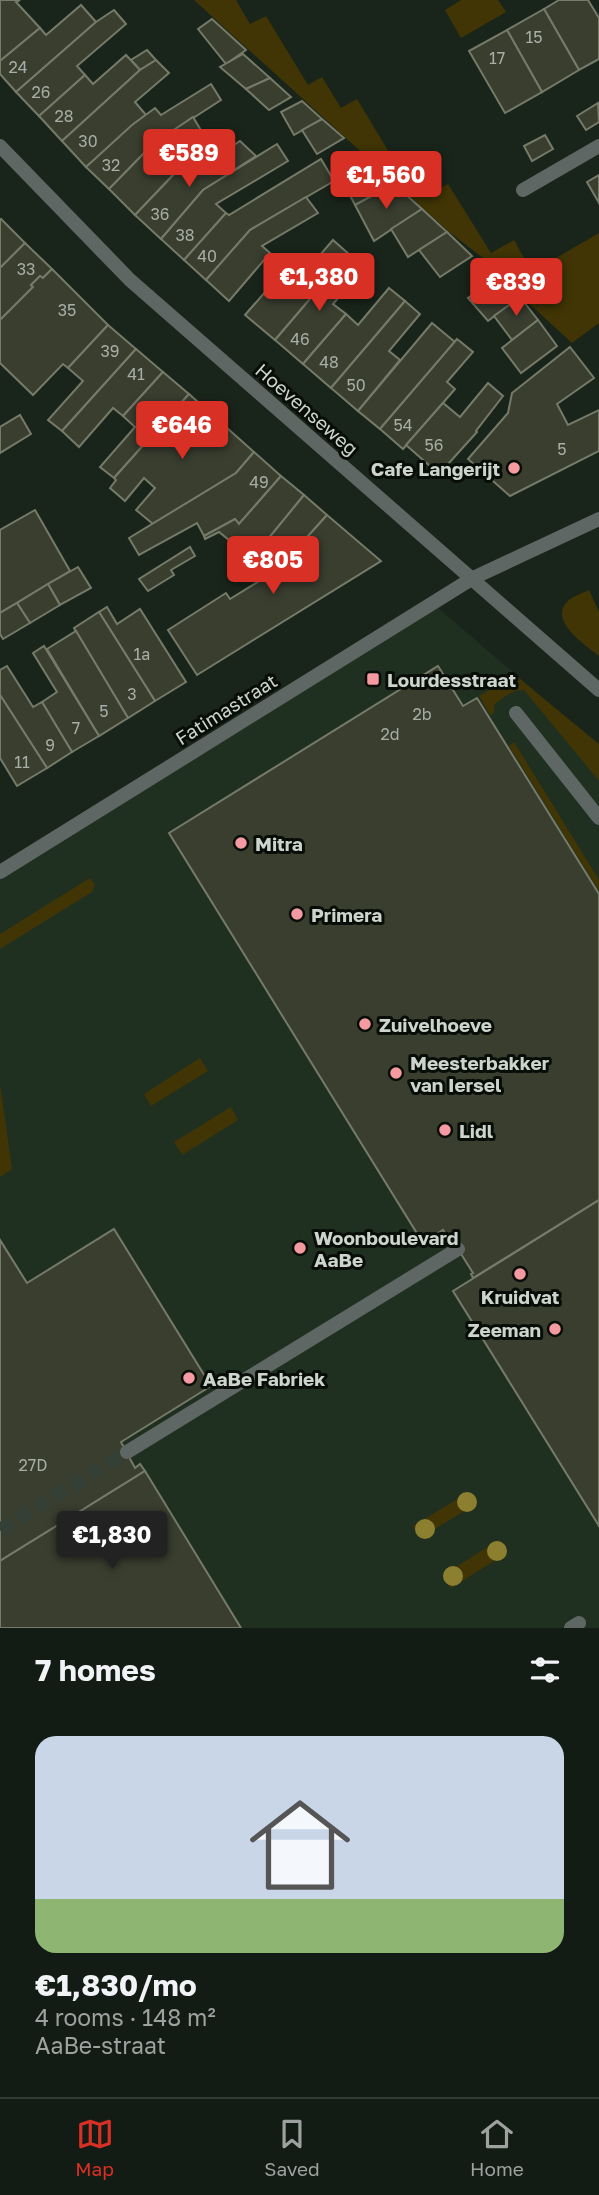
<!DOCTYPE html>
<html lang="en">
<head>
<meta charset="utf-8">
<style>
  :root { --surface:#131c14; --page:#202922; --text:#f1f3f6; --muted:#9da1a0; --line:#323a34; --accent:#d93025 }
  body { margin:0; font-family:"Golos Text",sans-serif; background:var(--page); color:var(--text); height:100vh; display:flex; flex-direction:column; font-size:26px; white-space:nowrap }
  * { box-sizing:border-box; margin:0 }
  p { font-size:23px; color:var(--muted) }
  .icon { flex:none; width:38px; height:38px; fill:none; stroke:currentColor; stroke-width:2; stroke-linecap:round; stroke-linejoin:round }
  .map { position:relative; height:1628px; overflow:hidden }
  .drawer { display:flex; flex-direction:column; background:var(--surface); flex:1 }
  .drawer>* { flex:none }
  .price { position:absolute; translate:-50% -60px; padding:0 16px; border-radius:7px; background:var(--accent); color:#fff; font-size:23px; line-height:46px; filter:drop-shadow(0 2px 4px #0008) }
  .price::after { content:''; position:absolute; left:50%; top:42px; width:21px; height:16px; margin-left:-10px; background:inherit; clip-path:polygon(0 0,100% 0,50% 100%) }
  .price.selected { background:#222; color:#fff }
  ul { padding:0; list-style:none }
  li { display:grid; align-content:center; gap:14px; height:371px; padding:0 35px }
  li+li { border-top:2px solid var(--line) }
  li span { display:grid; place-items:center; height:217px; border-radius:21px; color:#555 }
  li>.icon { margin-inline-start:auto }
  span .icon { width:126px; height:126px; fill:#fffc; stroke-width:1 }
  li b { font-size:30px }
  h2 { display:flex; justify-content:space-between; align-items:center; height:84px; padding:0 35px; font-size:30px }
  .menu { display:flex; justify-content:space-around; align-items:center; height:98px; border-top:2px solid var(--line); background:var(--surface); font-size:19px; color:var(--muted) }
  .menu a { display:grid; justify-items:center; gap:4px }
  .menu .selected { color:var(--accent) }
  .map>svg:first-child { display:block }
  .built { fill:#1f3021 }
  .green { fill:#413505 }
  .building { fill:#393e2f; stroke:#757a69; stroke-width:2 }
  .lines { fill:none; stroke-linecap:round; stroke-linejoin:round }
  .pedestrian-tunnel { stroke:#343f36; stroke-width:14; stroke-dasharray:14 7; stroke-linecap:butt }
  .service { stroke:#5f6764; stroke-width:14 }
  .pedestrian { stroke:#5f6764; stroke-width:14 }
  .minor { stroke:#5f6764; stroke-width:14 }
  .tree { fill:#8c7f30 }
  .poi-dot { fill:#f49aa0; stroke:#080d08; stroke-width:2.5 }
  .labels { text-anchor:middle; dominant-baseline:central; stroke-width:6; stroke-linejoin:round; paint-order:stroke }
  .number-label { font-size:16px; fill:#a8aea6 }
  .street-label { font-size:19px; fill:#cdd4cd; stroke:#080d08 }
  .poi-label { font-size:19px; font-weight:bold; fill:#cdd4cd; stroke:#080d08; text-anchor:start }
</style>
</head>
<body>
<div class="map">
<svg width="599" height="1628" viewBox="0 0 599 1628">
  <rect width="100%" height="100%" fill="#19251b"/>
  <!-- built -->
  <polygon class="built" points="431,602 599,746 599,1628 0,1628 0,868"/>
  <!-- green -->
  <g class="green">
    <polygon points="194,0 236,0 250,24 266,16 308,85 322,77 341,108 357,99 399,169 414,161 432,193 448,184 491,253 514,240 532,272 599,233 599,323 572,343 522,297 504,274 448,231"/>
    <polygon points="461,0 498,0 506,12 461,38 445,10"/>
    <path d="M589,590L599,612V656C586,645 546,620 569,600C574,596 582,593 589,590Z"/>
    <path d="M515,675L599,744V781L524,690C514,689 502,698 494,705V713L490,715L479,696Z"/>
    <polygon points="514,742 599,880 599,891 509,746"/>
    <polygon points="90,878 95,885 92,892 0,949 0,934"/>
    <polygon points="200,1058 208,1071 151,1106 144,1094"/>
    <polygon points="0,1084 12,1169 0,1177"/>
    <polygon points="231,1107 238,1120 182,1155 174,1142"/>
    <polygon points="469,1492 476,1504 420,1538 413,1526"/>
    <polygon points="499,1540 507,1553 451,1588 443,1575"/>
  </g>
  <!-- building -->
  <g class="building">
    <polygon points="0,0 20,0 16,2 40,28 0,61"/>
    <polygon points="559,0 588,0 599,18 599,59 579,70 544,9"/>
    <polygon points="81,5 96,22 16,92 0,74 0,61 40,28 46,35"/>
    <polygon points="544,9 579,70 542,92 507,30"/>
    <polygon points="114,10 126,24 77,66 85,75 39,116 16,92 96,22"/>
    <polygon points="212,19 246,50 226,64 198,29"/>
    <polygon points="507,30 542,92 505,113 469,51"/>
    <polygon points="147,50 156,60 140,70 131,60"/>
    <polygon points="243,54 270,78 246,89 220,67"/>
    <polygon points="126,55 140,70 62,141 39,116 85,75 93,84"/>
    <polygon points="156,60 169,73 135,102 146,115 86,167 62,141 140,70"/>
    <polygon points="270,78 291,97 269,110 246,89"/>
    <polygon points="211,84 221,100 153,144 109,189 86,167 132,125 155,108 161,115"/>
    <polygon points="302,101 322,119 294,135 281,112"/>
    <polygon points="598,103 599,122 586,130 577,116"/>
    <polygon points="193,117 202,132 185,143 192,155 175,166 178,170 135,215 109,189 153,144"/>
    <polygon points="322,119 344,138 317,154 302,130"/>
    <polygon points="545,135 553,149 532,161 524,146"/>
    <polygon points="240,141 256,156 203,190 161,239 135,215 178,170 186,177"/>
    <polygon points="277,144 288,161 216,204 226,213 184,260 161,239 203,190"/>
    <polygon points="321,159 334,181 250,230 206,280 184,260 226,213 229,215"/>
    <polygon points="369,162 394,184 355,205 340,177"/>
    <polygon points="599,175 599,203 587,182"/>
    <polygon points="394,184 422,209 374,241 355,205"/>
    <polygon points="306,197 318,213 262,246 270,253 229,301 206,280 250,230"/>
    <polygon points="422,209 447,232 408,257 391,229"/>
    <polygon points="1,219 25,243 0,268 0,220"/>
    <polygon points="447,232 472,256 440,277 419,250"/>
    <polygon points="333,240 350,255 345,258 275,340 245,315 286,268 299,279"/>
    <polygon points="25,243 52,269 43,278 40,276 31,285 33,287 0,320 0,268"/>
    <polygon points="350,255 364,268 333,304 346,314 303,364 275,340 345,258"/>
    <polygon points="52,269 108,325 68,368 63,364 33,395 0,363 0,320 33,287 31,285 40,276 43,278"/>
    <polygon points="505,274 520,297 488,321 468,298 489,284 490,286"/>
    <polygon points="389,288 405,301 331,388 303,364 346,314 358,325"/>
    <polygon points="520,297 538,320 512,340 494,316"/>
    <polygon points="405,301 420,314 389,351 400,360 358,411 331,388"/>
    <polygon points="538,320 557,346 521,373 502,348"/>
    <polygon points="432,323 455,342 380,429 358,411"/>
    <polygon points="108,325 136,349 62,431 48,420 83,381 68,368"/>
    <polygon points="457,339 473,352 447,382 455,389 403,449 380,429"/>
    <polygon points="570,347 594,378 557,404 568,425 599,410 599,451 510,496 468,459 508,413 512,393"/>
    <polygon points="136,349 163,372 123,416 113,408 79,447 62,431"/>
    <polygon points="163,372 189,394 114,478 100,467 135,427 123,416"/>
    <polygon points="488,383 503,396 476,431 477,432 439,474 406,445 443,403 460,417"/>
    <polygon points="189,394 254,452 236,473 153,524 136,510 155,488 144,478 125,501 110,488 116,480 114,478"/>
    <polygon points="20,415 31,434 0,453 0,427"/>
    <polygon points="254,452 281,476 239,524 235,519 204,536 197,523 139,555 129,538 236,473"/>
    <polygon points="281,476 304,495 264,544 262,542 245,553 219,532 205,539 204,536 235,519 239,524"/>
    <polygon points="304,495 327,515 283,564 268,574 245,553 262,542 264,544"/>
    <polygon points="35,510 70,571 0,613 0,530"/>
    <polygon points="327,515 381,561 197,675 168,630 226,593 230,599 269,575 283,564"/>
    <polygon points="190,547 195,556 171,570 174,575 148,591 139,579"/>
    <polygon points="78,567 91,588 60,605 48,584"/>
    <polygon points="48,584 60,605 30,623 17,603"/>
    <polygon points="17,603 30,623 3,639 0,634 0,613"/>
    <polygon points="107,607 117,624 140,609 186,682 155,701 99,612"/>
    <polygon points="99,612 155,701 128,718 74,628"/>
    <polygon points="76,631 128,718 99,736 47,649"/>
    <polygon points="44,646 99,736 72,752 42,702 57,692 33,653"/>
    <polygon points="7,666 33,707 42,702 72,752 47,768 0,695 0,670"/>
    <polygon points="438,666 463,706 477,698 599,894 599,1200 473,1278 471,1274 473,1273 448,1233 446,1235 443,1230 423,1243 169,833"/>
    <polygon points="0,695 47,768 17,786 0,758"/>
    <polygon points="599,1200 599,1526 453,1291"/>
    <polygon points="114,1229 211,1386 121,1442 135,1468 140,1464 145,1471 0,1561 0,1240 27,1283"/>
    <polygon points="145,1471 241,1628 0,1628 0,1561"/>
  </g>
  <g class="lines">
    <!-- pedestrian-tunnel -->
    <polyline class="pedestrian-tunnel" points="0,1530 127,1452"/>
    <!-- service -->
    <g class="service">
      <polyline points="516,713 599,818"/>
      <polyline points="571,1628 579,1623"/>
    </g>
    <!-- pedestrian -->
    <polyline class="pedestrian" points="127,1452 458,1249"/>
    <!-- minor -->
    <g class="minor">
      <polyline points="0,146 130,280 599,690"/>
      <polyline points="523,190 599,146"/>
      <polyline points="0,872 473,578 599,519"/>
    </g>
  </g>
  <!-- trees -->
  <g class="tree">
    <circle cx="467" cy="1502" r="10"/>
    <circle cx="425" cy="1529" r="10"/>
    <circle cx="497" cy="1551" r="10"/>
    <circle cx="453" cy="1576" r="10"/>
  </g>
  <!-- markers -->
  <g class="poi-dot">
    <circle cx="514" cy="468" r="7"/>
    <rect x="366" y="672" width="14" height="14" rx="3.5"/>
    <circle cx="241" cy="843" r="7"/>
    <circle cx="297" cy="914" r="7"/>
    <circle cx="365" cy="1024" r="7"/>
    <circle cx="396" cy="1073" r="7"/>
    <circle cx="445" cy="1130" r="7"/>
    <circle cx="300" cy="1248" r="7"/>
    <circle cx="520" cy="1274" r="7"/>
    <circle cx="555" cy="1329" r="7"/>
    <circle cx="189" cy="1378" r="7"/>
  </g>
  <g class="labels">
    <!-- number labels -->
    <g class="number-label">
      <text x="534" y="37">15</text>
      <text x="497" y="58">17</text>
      <text x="18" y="67">24</text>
      <text x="41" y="92">26</text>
      <text x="64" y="116">28</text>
      <text x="88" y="141">30</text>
      <text x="111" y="165">32</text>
      <text x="160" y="214">36</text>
      <text x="185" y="235">38</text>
      <text x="207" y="256">40</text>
      <text x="26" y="269">33</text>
      <text x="67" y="310">35</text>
      <text x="300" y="339">46</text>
      <text x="110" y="351">39</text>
      <text x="329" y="362">48</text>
      <text x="136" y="374">41</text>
      <text x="356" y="385">50</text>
      <text x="403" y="425">54</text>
      <text x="434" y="445">56</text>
      <text x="562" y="449">5</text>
      <text x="259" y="482">49</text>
      <text x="142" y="654">1a</text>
      <text x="132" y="694">3</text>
      <text x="104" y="711">5</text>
      <text x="422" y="714">2b</text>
      <text x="76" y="728">7</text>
      <text x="390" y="734">2d</text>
      <text x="50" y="745">9</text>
      <text x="22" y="762">11</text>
      <text x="33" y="1465">27D</text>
    </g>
    <!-- street labels -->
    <g class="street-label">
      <text transform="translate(307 409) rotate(41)">Hoevenseweg</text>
      <text transform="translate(226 709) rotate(-32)">Fatimastraat</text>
    </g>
    <!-- poi labels -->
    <g class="poi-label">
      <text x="500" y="468" text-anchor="end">Cafe Langerijt</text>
      <text x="387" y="679">Lourdesstraat</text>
      <text x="255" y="843">Mitra</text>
      <text x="311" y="914">Primera</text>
      <text x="379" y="1024">Zuivelhoeve</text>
      <text x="410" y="1062">Meesterbakker<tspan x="410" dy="22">van Iersel</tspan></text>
      <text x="459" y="1130">Lidl</text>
      <text x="314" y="1237">Woonboulevard<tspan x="314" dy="22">AaBe</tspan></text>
      <text x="520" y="1296" text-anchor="middle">Kruidvat</text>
      <text x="541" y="1329" text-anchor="end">Zeeman</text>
      <text x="203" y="1378">AaBe Fabriek</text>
    </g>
  </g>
</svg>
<b class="price" style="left:189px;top:189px">€589</b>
<b class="price" style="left:386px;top:211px">€1,560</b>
<b class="price" style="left:319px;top:313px">€1,380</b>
<b class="price" style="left:516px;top:318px">€839</b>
<b class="price" style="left:182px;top:461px">€646</b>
<b class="price" style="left:273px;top:596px">€805</b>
<b class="price selected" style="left:112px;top:1571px">€1,830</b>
</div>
<section class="drawer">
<h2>7 homes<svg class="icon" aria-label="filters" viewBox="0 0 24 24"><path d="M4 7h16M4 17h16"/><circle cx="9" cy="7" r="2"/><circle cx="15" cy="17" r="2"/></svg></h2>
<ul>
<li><span style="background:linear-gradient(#c9d6e8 75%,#8fb573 0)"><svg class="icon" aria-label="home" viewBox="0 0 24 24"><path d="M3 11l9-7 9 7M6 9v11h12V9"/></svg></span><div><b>€1,830/mo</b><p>4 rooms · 148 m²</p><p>AaBe-straat</p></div></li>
</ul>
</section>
<nav class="menu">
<a class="selected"><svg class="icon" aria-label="map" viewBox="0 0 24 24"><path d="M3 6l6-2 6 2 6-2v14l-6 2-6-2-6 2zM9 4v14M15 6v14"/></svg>Map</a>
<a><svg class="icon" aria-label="saved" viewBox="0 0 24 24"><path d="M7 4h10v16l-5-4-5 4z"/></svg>Saved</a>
<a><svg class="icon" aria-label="home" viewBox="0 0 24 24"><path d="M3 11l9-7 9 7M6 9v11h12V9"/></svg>Home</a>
</nav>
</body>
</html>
